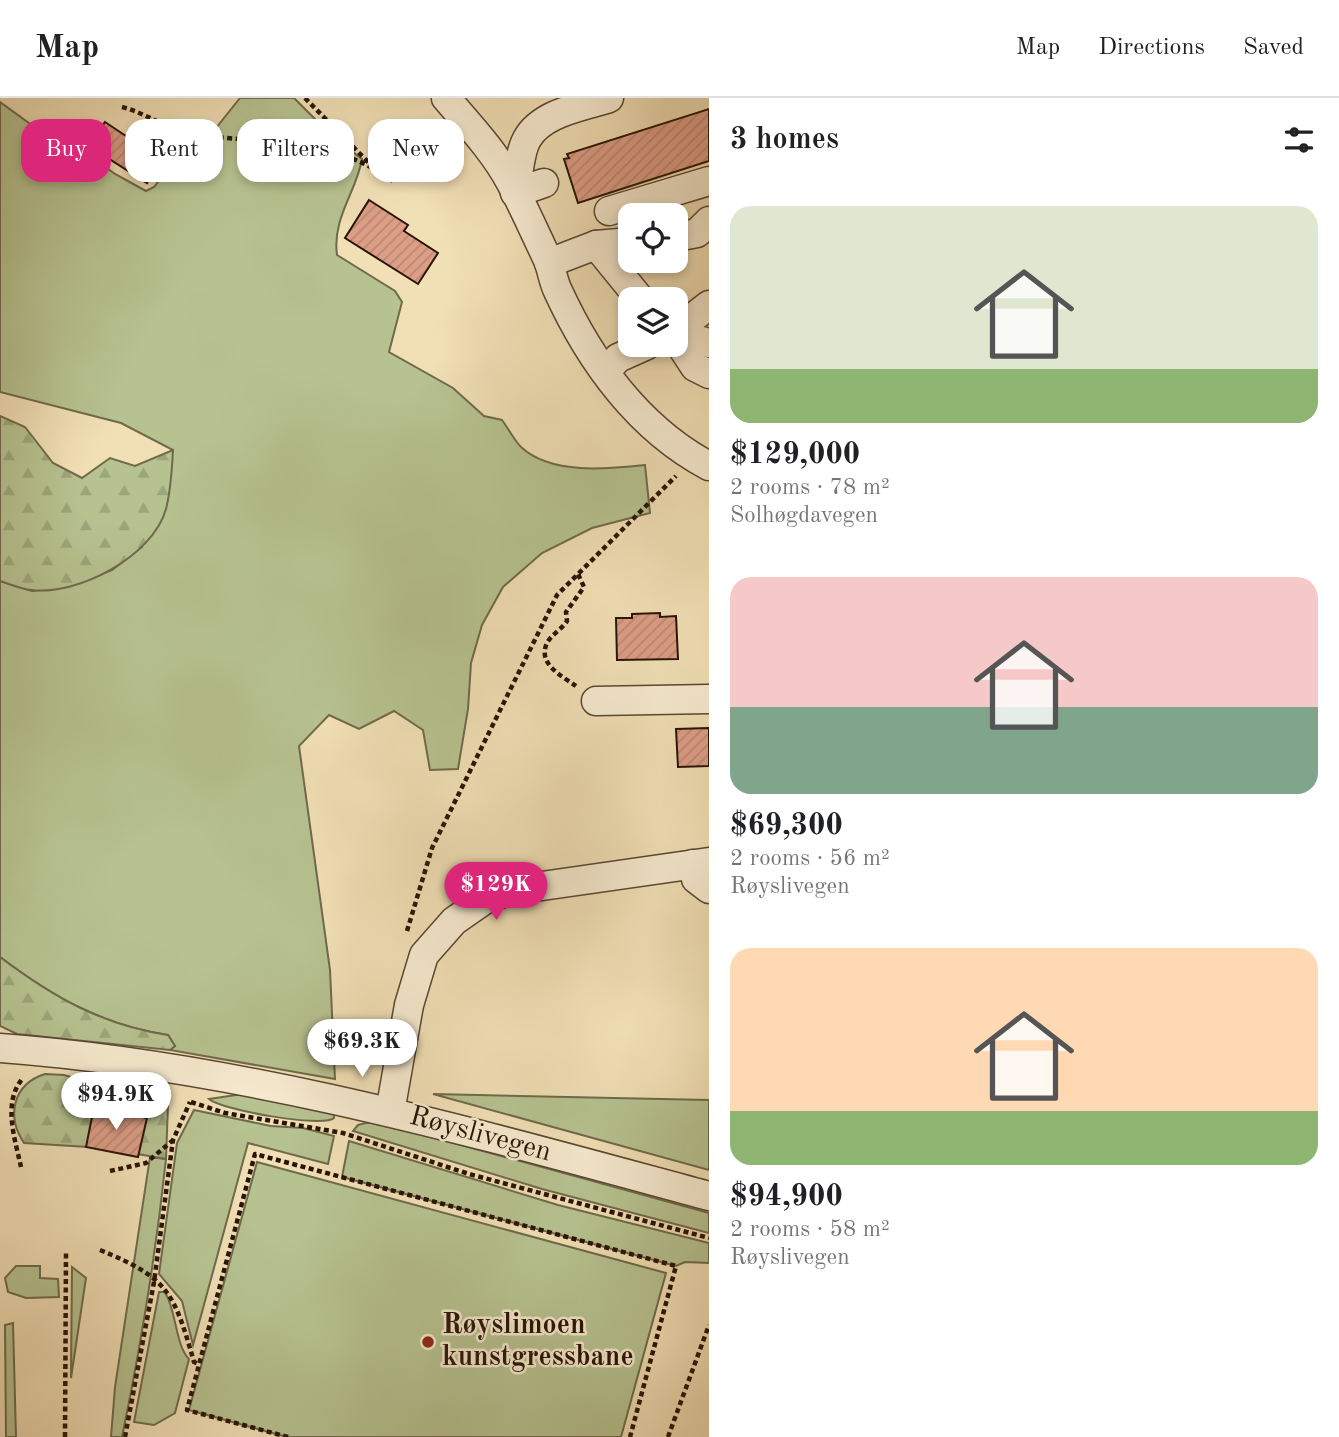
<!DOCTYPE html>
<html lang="en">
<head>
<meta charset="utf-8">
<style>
  :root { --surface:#fff; --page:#f2f2f2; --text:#202124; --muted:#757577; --line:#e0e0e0; --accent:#db2777 }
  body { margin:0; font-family:"Old Standard TT",serif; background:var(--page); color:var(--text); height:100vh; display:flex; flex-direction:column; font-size:26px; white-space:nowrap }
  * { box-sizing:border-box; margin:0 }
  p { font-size:23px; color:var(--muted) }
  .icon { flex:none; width:38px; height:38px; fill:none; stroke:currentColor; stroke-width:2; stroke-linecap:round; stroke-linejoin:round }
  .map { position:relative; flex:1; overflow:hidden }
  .panel { display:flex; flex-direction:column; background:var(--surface); width:630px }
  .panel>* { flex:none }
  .hud { position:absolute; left:21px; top:21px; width:583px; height:63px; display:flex; gap:14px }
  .controls { position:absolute; left:618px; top:105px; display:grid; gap:14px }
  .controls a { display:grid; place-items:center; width:70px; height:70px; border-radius:14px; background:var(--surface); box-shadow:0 4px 10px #0003; font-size:35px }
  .price { position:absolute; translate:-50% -60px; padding:0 16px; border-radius:24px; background:#fff; color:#222; font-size:23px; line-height:46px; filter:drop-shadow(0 2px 4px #0008) }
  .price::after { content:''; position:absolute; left:50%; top:42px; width:21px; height:16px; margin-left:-10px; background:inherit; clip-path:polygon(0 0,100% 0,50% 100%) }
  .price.current { background:var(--accent); color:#fff }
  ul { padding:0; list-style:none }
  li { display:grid; align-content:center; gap:14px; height:371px; padding:0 21px }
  li span { display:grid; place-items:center; height:217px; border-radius:21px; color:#555 }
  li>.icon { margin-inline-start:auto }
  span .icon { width:126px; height:126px; fill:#fffc; stroke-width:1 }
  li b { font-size:30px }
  h2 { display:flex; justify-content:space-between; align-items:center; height:84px; padding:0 21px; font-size:30px }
  .chip { padding:0 24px; border-radius:21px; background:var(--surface); box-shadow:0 4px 10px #0003; font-size:24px; line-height:63px }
  .chip.current { background:var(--accent); color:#fff }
  header { display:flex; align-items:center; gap:42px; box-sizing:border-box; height:98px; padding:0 35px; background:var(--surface); border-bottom:2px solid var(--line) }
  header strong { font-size:33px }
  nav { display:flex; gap:38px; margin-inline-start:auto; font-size:24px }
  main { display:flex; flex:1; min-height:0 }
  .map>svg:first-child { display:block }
  .grass { fill:#b6c290; stroke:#6f6a4b; stroke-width:2 }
  .forest { fill:url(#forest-firs); stroke:#6f6a4b; stroke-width:2 }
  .building { fill:url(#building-hatch); stroke:#281306; stroke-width:2 }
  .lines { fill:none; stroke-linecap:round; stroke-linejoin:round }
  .minor-casing { stroke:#5a4632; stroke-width:31 }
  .path { stroke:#281306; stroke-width:4.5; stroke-dasharray:5 3.5; stroke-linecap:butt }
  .minor { stroke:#f6eacf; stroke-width:28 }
  .poi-dot { fill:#8f2418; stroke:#f6eacf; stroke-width:2.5 }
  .labels { text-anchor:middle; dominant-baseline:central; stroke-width:5; stroke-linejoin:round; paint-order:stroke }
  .street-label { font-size:28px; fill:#281306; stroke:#f6eacf }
  .poi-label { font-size:28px; font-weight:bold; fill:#281306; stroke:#f6eacf; text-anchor:start }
</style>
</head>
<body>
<header>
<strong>Map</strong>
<nav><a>Map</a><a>Directions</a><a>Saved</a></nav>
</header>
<main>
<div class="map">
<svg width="709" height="1339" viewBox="0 0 709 1339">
  <defs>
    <pattern id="forest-firs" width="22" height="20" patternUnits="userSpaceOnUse" patternTransform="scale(1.75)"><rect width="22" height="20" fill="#b6c290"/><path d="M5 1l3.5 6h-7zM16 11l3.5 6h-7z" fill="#9ca67b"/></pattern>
    <pattern id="building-hatch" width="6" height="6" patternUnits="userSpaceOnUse" patternTransform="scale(1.75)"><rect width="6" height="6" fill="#dc9e86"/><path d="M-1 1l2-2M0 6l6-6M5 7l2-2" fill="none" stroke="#bd8772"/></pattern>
  </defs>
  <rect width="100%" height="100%" fill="#f1dfb5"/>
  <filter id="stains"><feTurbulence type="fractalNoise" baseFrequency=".00286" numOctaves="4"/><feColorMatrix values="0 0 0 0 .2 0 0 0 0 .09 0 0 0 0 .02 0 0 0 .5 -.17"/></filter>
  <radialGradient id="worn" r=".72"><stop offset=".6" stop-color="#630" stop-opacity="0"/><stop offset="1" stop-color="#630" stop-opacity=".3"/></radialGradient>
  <!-- grass -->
  <g class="grass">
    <path d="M240,0H294L331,37L362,61C356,95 332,120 337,157L395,193L402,204L389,254L453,290L484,318L502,322C508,330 514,342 521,349C551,377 608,371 645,367L650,415L592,430L542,455L503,489L482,527L471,565L468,611L458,671L430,672L423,632L394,613L359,631L329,617L299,648L330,872L335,981L170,952L175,948L168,937C102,927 53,899 0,859V483L32,493L67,489L112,472L142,449L173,352L121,325L0,294V4L40,33L69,42L115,76L146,93L154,89L171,67L196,55Z"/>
    <path d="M243,996L334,1015V1020C323,1030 221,1012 209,1001Z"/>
    <polygon points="433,996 709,1002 709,1072"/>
    <polygon points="194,1012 271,1028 303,1030 334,1038 328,1066 248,1045 193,1247 182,1203 159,1176 177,1045"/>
    <polygon points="374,1023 709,1115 709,1135 542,1091 353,1033 358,1027"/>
    <polygon points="349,1043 558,1107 709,1145 709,1165 685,1164 676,1168 342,1079"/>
    <path d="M150,1059L166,1061C156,1155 141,1247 122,1339H111L115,1289Z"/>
    <polygon points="257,1064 666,1175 621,1339 287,1339 189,1312"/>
    <polygon points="16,1168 40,1168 40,1180 58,1181 59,1199 26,1200 8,1194 5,1180"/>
    <polygon points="72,1169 86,1180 71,1280"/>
    <path d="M159,1194H165C177,1214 175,1247 189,1261L175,1315L154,1327L134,1324Z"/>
    <polygon points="13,1225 16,1339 6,1339 5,1227"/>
  </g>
  <!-- forest -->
  <g class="forest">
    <path d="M0,318L25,329L53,365L82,380L110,360L135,368L173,352C172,371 171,392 166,411C153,458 78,498 31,492C21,491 10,486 0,483Z"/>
    <path d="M0,859C53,899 102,927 168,937L175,948L170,952L17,936L0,928Z"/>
    <path d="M45,976L64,977L168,1007L166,1061L104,1050L24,1045C6,1018 13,986 45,976Z"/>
  </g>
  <!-- building -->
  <g class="building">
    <polygon points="709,11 709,63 578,105 564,61 569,60 567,56"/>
    <polygon points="105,24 132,42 138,31 169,50 147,85 89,48"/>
    <polygon points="369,102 408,127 404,133 438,155 418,186 345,140"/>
    <polygon points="660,515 660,519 676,518 678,561 617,562 616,520 632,520 632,516"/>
    <polygon points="709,630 709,668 678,669 676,631"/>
    <polygon points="94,1009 147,1020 138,1059 86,1049"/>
  </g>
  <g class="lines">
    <defs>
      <g id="minor">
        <path d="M446,0C469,27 494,53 511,85C524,110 536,137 548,162C552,172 553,183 558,193C590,263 639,331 709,368"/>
        <path d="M544,85L515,95C519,78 519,55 527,41C542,14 583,9 609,0"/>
        <polyline points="609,113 709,83"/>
        <polyline points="676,139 697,135 709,123"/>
        <polyline points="596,147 640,201"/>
        <polyline points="549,165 596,147 630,144"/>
        <polyline points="676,233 709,207"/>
        <polyline points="676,236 709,245"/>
        <polyline points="676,240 695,269 709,276"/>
        <polyline points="605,274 618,260 647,247"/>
        <polyline points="596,603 709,601"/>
        <polyline points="693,766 696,781 709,791"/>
        <path d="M0,950C243,968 475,1035 709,1098"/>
        <polyline points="390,1014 409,907 424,857 454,823 487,800 514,792 709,764"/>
      </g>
    </defs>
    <!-- minor casing -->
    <use href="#minor" class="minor-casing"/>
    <!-- path -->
    <g class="path">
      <polyline points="305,0 371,67"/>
      <path d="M122,9C146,15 168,32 192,36C266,47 329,37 393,83"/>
      <path d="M576,588C562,578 537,566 547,545C551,537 562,531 567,523L566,514L584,489L578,476"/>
      <polyline points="407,833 432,750 557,497 676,378"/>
      <polyline points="191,1004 225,1015 343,1035 469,1076 709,1140"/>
      <path d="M21,1069C15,1041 2,1004 23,980"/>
      <polyline points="110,1073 146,1065 172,1043"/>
      <path d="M100,1152C169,1180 174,1195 194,1264L199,1266"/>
      <polyline points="65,1339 66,1152"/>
      <polyline points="125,1339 154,1184 173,1042 190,1004"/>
      <polyline points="288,1339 187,1312 255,1056 676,1168 630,1339"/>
      <polyline points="668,1339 709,1227"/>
    </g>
    <!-- minor -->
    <use href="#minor" class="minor"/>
  </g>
  <!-- markers -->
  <circle class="poi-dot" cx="428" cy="1244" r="7"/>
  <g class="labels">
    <!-- street labels -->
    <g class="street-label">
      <text transform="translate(480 1037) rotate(15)">Røyslivegen</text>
    </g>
    <!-- poi labels -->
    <g class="poi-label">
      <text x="442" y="1228">Røyslimoen<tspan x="442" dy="32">kunstgressbane</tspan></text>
    </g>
  </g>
  <rect width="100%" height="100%" filter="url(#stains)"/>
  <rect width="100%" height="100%" fill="url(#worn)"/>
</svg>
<div class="controls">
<a><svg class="icon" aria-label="locate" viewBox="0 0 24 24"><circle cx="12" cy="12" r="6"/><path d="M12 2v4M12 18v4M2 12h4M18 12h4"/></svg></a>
<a><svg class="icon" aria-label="layers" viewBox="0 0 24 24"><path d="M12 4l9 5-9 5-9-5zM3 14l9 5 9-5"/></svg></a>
</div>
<b class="price current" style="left:496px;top:824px">$129K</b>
<b class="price" style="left:362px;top:981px">$69.3K</b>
<b class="price" style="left:116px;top:1034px">$94.9K</b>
<div class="hud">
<a class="chip current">Buy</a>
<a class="chip">Rent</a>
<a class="chip">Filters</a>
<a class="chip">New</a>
</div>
</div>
<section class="panel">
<h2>3 homes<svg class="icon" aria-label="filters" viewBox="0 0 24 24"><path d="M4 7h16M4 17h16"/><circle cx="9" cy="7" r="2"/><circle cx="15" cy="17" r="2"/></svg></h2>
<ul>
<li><span style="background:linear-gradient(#dfe7d0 75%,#8fb573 0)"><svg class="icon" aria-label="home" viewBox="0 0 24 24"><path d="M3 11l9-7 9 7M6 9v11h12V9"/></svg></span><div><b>$129,000</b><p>2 rooms · 78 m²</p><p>Solhøgdavegen</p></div></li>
<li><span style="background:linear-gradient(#f6c9c9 60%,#7fa58c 0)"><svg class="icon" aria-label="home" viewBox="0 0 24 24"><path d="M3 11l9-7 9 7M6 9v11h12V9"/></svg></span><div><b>$69,300</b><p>2 rooms · 56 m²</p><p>Røyslivegen</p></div></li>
<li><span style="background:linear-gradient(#ffd9b3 75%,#8fb573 0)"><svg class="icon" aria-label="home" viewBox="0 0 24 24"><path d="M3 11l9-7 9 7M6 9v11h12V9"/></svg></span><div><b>$94,900</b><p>2 rooms · 58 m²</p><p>Røyslivegen</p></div></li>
</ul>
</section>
</main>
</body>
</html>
